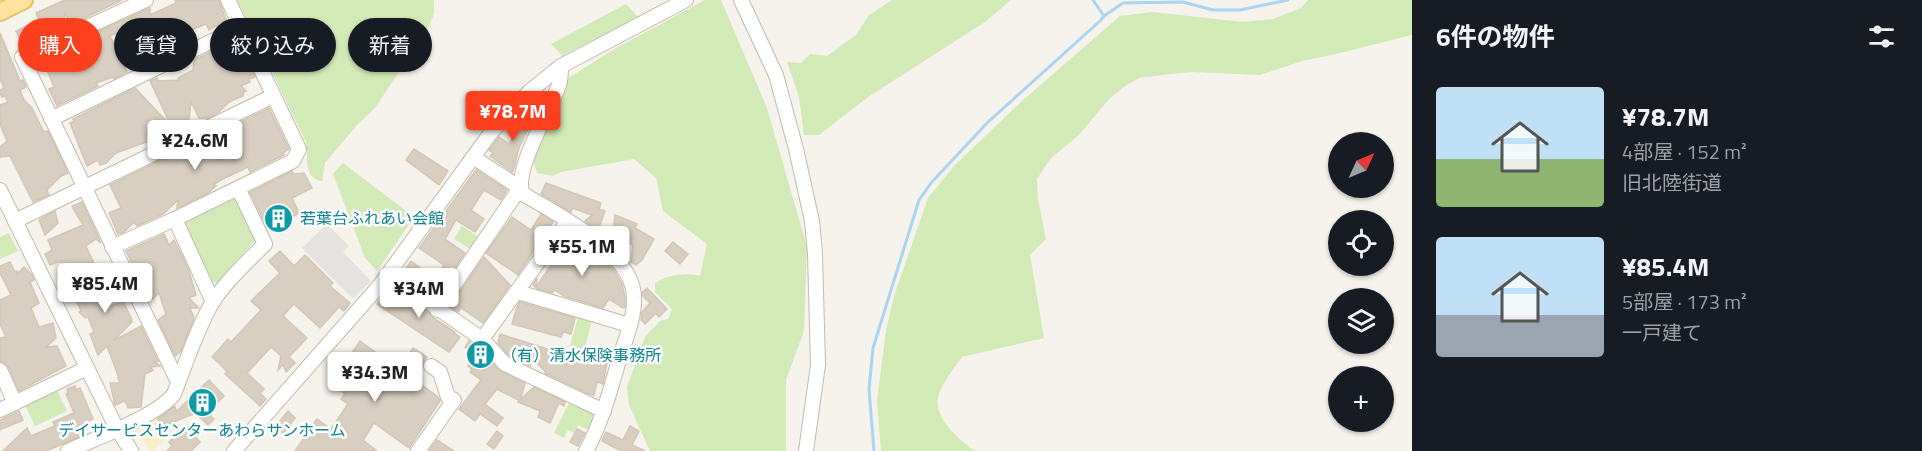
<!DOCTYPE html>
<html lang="ja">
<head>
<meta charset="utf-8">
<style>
  :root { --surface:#171b24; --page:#242831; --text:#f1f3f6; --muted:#9ea1a6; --accent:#fc3f1d }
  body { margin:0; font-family:"Titillium Web","Noto Sans JP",sans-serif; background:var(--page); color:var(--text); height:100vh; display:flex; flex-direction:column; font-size:22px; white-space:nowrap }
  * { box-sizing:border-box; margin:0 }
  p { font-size:20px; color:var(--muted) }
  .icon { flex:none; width:33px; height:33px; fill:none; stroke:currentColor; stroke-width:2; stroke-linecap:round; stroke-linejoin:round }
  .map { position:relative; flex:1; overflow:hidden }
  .side { display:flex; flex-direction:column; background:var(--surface); width:510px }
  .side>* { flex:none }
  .banner { position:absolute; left:18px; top:18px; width:570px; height:54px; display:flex; gap:12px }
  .needle { width:39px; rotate:46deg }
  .fabs { position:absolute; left:1328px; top:132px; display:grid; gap:12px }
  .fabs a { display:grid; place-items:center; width:66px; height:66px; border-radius:50%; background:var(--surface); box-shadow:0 2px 4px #0004; font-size:30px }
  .price { position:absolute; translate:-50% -51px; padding:0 14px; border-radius:6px; background:#fff; color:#222; font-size:20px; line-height:39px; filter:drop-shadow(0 2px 3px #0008) }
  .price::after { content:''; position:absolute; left:50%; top:36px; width:18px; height:14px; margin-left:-9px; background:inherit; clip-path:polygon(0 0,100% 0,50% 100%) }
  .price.current { background:var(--accent); color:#fff }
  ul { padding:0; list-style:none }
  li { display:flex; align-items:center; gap:18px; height:150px; padding:0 24px }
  li span { display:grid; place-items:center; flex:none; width:168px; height:120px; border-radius:6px; color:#555 }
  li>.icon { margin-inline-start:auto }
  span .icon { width:72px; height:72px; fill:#fffc; stroke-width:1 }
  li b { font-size:26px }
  h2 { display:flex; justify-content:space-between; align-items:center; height:72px; padding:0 24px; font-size:26px }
  .tag { padding:0 21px; border-radius:27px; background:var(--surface); box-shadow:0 2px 4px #0004; font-size:21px; line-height:54px }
  .tag.current { background:var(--accent); color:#fff }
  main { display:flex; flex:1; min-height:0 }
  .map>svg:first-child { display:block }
  .green { fill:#d2eab5 }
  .sand { fill:#f9efc9 }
  .parking { fill:#e5e3e0 }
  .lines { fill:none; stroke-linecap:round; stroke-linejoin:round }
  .stream { stroke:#a9d4f2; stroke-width:3 }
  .building { fill:#d8cfc1; stroke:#d3c7b4; stroke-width:1.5 }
  .minor-casing { stroke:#c2bbae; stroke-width:16 }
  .major-casing { stroke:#e6c16a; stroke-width:20 }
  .minor { stroke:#fff; stroke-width:14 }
  .major { stroke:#ffe39c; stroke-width:16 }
  .labels { text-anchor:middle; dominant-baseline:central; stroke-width:5; stroke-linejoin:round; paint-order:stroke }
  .culture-label { font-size:16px; fill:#0d838f; stroke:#fff; text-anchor:start }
</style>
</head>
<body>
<main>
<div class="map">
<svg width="1412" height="451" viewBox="0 0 1412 451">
  <rect width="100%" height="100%" fill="#f6f3ec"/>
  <!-- green -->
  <g class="green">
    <path d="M237,0H434V13L429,27L375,108L357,125L325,163L322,181C302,178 309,157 306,142Z"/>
    <path d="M705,0H721L767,108L807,247L804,331L786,380V451H650L629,405L627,387L645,337L660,321L668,319L672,309L655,292V283C668,275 685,272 700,276L707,244L663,211L656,178L634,159L561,172L553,176L537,173L533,160L555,100L567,79L611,51Z"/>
    <polygon points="892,0 1011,0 985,22 868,97 819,135 804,135 799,97 787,62 801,63 810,54 827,56 856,35 869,15"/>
    <path d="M1308,0H1412V35L1336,54L1302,61L1260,75L1193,72L1170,74L1139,78L1124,87L1110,98L1079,135L1051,158L1037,179L1038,199L1046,239L1030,255L1044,338L962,357C955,367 940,386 938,398C934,419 960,440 975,451H881L877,401L886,330L895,293L928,198L954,166L1022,101L1120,16L1152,12L1243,22L1273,19L1301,8Z"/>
    <polygon points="626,4 638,17 562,56 551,44"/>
    <polygon points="343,163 414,217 377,271 365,258 333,174"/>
    <polygon points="235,194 257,238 218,283 210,281 180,221"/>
    <polygon points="462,226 480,238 472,250 454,239"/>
    <polygon points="9,233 18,251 0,259 0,237"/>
    <polygon points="578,317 592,321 584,350 570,346"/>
    <polygon points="56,388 67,411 35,426 24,403"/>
    <polygon points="570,401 592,411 596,415 589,430 578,425 574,433 568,430 564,438 554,433"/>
  </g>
  <!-- sand -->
  <polygon class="sand" points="159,419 172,433 153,451 150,451 135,432"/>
  <!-- parking -->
  <polygon class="parking" points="327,224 349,246 343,252 371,281 353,299 302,248"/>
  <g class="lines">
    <!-- stream -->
    <g class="stream">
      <polyline points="1104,16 1123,3 1183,2 1213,10 1240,10 1288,0"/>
      <polyline points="874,451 869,389 873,348 919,200 931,183 987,123 1100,21 1104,16 1093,0"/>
    </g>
  </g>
  <!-- building -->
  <g class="building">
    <polygon points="65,0 122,0 70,25 65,12 64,20 44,28 48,35 23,47 16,31 39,20 36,13"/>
    <polygon points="175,0 219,0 226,20 209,30 206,24 191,30 193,40 141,66 120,31 110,36 127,72 114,79 113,77 96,83 98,86 61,104 60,101 59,105 57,106 49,89 54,87 44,63 46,62 44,57 62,48 64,56 81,49 78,41 150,8 150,15 176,3"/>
    <polygon points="0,33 20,81 23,80 26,87 20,90 24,100 32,108 44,132 48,131 68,173 61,176 48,189 45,186 49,195 33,202 10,156 0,157 0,147 7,141 0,124 0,105 8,102 5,96 2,97 0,93 0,90 4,88 0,79"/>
    <polygon points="237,44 248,67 250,67 255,77 249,79 250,82 241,86 246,91 244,91 243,96 229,102 219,112 208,118 199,118 191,102 188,127 176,133 172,126 163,130 149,141 116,153 106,163 100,165 98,160 87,166 70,123 74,121 73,119 135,88 171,126 150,81 157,78 158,81 179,80 178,78 193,70 194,60 217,49 219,52"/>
    <polygon points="541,94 544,96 519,148 514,168 512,172 490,156 493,153 489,150 499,137 509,144 519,126 521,126"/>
    <polygon points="269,108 289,149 283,153 284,155 250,172 248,167 225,178 214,184 216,186 208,193 177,208 178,200 163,214 137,226 134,222 124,232 118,234 109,213 121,208 110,185 194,144 196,147 209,140 218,160 235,152 224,130"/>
    <polygon points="414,149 448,171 439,185 406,160"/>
    <polygon points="476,170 507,190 501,200 484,190 471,210 484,219 475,232 456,220 445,239 465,253 436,296 437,294 422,283 420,285 403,272 411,261 435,279 444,265 419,248"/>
    <polygon points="292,171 293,174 304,173 312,188 292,198 299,213 288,219 290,222 274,231 272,227 269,228 266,221 264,221 250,192"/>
    <polygon points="546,183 601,203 599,209 605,211 598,230 585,221 592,215 572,208 571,212 541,194"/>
    <polygon points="82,202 101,243 96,239 86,246 96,268 86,274 102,310 123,301 132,320 129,322 132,322 113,341 141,326 158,361 155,362 160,366 150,367 153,370 145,374 141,407 128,408 125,401 115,405 110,383 120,383 118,378 119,378 107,346 98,355 90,334 94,332 88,317 85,318 79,312 81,311 76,300 79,299 61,261 50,265 45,254 52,250 48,240 83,225 72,206"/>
    <polygon points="55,211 58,223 45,235 39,220"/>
    <polygon points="541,214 553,222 518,275 486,253 512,217 531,230"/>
    <polygon points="615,215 637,224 635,228 654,239 642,260 636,265 631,262 633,245 613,232"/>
    <polygon points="164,234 169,245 174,240 188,268 196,295 189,298 199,308 190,308 194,318 181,351 175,356 158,320 166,314 159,293 153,299 146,282 136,272 126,251"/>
    <polygon points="572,234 586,244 582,250 599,261 605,263 614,270 622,284 625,298 625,307 623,308 609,299 603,308 564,296 555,290 552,293 538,289 533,285 537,278 536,287 565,245 562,244"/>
    <polygon points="673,242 688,254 680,264 665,251"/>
    <polygon points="280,251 294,266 305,255 333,283 330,286 350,303 344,311 339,307 320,328 294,304 283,316 307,338 289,357 295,363 286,372 283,365 278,370 281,356 271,347 247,373 264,389 260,393 266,399 260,406 225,374 227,371 212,357 228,339 231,342 261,310 251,301 280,273 269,261"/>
    <polygon points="484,257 510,285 483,323 461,308 458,312 450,306"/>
    <polygon points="10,262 15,272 17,271 17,274 24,267 32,275 34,280 30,282 39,303 31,308 39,327 53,323 56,338 46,347 57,346 66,366 19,391 8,366 0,361 0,338 6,337 0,324 0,300 11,295 0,273 0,266"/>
    <polygon points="393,288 429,313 432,317 455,332 454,333 460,337 449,352 377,304 382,297 384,299"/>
    <polygon points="647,288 667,309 659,317 656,313 645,324 641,320 642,312 650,303 643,296 642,293"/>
    <polygon points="520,302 575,318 571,334 563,332 561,337 512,324 517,307"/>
    <polygon points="500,334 557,352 557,355 588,363 591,352 597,357 604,350 609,352 603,384 597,382 594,395 589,394 545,373 545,371 532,358 530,366 510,357 498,343"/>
    <polygon points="360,341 399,369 413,348 427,357 413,378 438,397 440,401 409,448 374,423 363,440 377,451 295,451 317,419 331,429 348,404 341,399 345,394 331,383"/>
    <polygon points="469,341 499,370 525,383 520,401 497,389 485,404 503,418 497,426 480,414 475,421 459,409 481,380 470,372 472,369 468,366 475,354 465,347"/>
    <polygon points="209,380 224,396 214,406 204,410 214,419 208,425 198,415 203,410 161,427 158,419 174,406 177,411"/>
    <polygon points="75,386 76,390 80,388 93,419 75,428 79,437 46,451 3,451 27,428 31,436 55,426 53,422 74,413 66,394 68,393 67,389"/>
    <polygon points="534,387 565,402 564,406 559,403 550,423 538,417 540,411 518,402"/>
    <polygon points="19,411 23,420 0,430 0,420"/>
    <polygon points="288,411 295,418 283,433 275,427"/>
    <polygon points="630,426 639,431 632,445 645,451 621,451 602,441 606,432 623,440"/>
    <polygon points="185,427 200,442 191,451 167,451 172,446 169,442"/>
    <polygon points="577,429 585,433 578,446 570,442"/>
    <polygon points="497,431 503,436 494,449 487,444"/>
    <polygon points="437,440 454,451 429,451"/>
  </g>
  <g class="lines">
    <defs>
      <g id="minor">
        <polyline points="146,0 22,57 178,382"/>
        <polyline points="741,0 776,75 796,149 812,221 815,253 818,365 806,451"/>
        <path d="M561,66C561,72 561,79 559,85C551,109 512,172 523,194C557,214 633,252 634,297C635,318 625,340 619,360C610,391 602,422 586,451"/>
        <polyline points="51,119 241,27"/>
        <polyline points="0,190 115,425 131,451"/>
        <polyline points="175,219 213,302"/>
        <polyline points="15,221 273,96"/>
        <polyline points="112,247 175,219 293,161 299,149 228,0"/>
        <polyline points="388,274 482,339 505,364 604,411"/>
        <polyline points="518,292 629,325"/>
        <polyline points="437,310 520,188 473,157"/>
        <polyline points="482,339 568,221"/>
        <polyline points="0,370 15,403"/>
        <polyline points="0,410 87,368"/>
        <path d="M68,451C96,438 156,417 174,394C186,363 196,331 212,303C226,281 247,262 265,244L238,188"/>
        <polyline points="234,451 380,285 490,134 510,111 530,91 561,66 686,0"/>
        <polyline points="418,451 454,400 448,397 440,372 431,366"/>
      </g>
      <polyline id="major" points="0,12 24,0"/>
    </defs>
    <!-- minor casing -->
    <use href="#minor" class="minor-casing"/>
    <!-- major casing -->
    <use href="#major" class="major-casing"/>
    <!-- minor -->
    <use href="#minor" class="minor"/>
    <!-- major -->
    <use href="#major" class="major"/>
  </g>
  <!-- icons -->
  <defs>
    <symbol id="building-disc" viewBox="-11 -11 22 22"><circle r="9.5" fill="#0f9aa8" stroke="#fff"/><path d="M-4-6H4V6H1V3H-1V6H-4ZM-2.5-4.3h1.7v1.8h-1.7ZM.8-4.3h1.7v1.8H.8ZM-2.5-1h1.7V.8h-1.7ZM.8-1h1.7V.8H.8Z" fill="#fff"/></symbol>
  </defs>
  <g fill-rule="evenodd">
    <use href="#building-disc" x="262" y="202" width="33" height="33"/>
    <use href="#building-disc" x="464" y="338" width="33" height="33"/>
    <use href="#building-disc" x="186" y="386" width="33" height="33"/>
  </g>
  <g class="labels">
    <!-- culture labels -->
    <g class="culture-label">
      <text x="300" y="218">若葉台ふれあい会館</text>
      <text x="501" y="355">（有）清水保険事務所</text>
      <text x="202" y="430" text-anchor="middle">デイサービスセンターあわらサンホーム</text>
    </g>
  </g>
</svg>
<div class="fabs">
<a><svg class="needle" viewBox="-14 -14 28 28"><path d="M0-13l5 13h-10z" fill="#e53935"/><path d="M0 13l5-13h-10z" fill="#9ea1a6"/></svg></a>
<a><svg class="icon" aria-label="locate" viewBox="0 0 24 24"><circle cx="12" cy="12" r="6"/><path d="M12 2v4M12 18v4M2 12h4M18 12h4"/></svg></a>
<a><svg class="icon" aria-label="layers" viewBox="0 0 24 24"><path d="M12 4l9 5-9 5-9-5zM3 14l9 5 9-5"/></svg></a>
<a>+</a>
</div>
<b class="price current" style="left:513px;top:142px">¥78.7M</b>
<b class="price" style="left:195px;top:171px">¥24.6M</b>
<b class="price" style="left:582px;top:277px">¥55.1M</b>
<b class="price" style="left:105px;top:314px">¥85.4M</b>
<b class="price" style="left:419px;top:319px">¥34M</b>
<b class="price" style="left:375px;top:403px">¥34.3M</b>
<div class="banner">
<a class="tag current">購入</a>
<a class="tag">賃貸</a>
<a class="tag">絞り込み</a>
<a class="tag">新着</a>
</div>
</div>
<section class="side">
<h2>6件の物件<svg class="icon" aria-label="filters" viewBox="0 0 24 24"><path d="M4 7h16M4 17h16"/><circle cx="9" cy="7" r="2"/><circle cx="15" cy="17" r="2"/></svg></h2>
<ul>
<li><span style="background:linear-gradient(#bfe0f5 60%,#8fb573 0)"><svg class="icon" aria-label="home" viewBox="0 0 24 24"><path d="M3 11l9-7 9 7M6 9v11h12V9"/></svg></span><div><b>¥78.7M</b><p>4部屋 · 152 m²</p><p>旧北陸街道</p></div></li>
<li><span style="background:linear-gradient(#bfe0f5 65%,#9aa5b1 0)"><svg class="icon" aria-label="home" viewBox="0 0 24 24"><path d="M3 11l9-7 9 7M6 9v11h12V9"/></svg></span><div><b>¥85.4M</b><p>5部屋 · 173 m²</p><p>一戸建て</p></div></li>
</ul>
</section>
</main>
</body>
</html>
